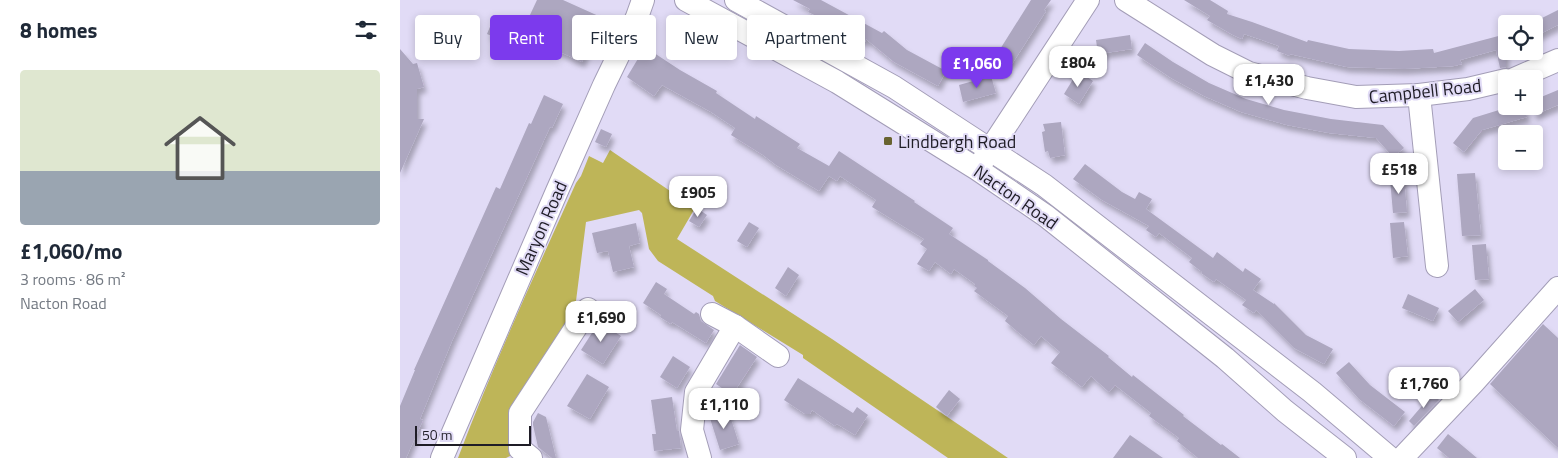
<!DOCTYPE html>
<html lang="en">
<head>
<meta charset="utf-8">
<style>
  :root { --surface:#fff; --page:#f2f2f3; --text:#1f2937; --muted:#747a83; --accent:#7c3aed }
  body { margin:0; font-family:"Titillium Web",sans-serif; background:var(--page); color:var(--text); height:100vh; display:flex; flex-direction:column; font-size:19px; white-space:nowrap }
  * { box-sizing:border-box; margin:0 }
  p { font-size:16px; color:var(--muted) }
  .icon { flex:none; width:28px; height:28px; fill:none; stroke:currentColor; stroke-width:2; stroke-linecap:round; stroke-linejoin:round }
  .map { position:relative; flex:1; overflow:hidden }
  .sheet { display:flex; flex-direction:column; background:var(--surface); width:400px }
  .sheet>* { flex:none }
  .top-card { position:absolute; left:15px; top:15px; width:475px; height:45px; display:flex; gap:10px }
  .controls { position:absolute; left:1098px; top:15px; display:grid; gap:10px }
  .controls a { display:grid; place-items:center; width:45px; height:45px; border-radius:5px; background:var(--surface); box-shadow:0 2px 8px #0003; font-size:25px }
  .scale { position:absolute; left:15px; bottom:12px; width:116px; box-sizing:border-box; padding-left:5px; border:2px solid #1f1d26; border-top:0; font-size:14px; line-height:18px; white-space:nowrap; color:#1f1d26; -webkit-text-stroke:4px #e1dbf6; paint-order:stroke }
  .price { position:absolute; translate:-50% -42px; padding:0 11px; border-radius:10px; background:#fff; color:#222; font-size:16px; line-height:32px; filter:drop-shadow(0 1px 2px #0008) }
  .price::after { content:''; position:absolute; left:50%; top:30px; width:15px; height:11px; margin-left:-8px; background:inherit; clip-path:polygon(0 0,100% 0,50% 100%) }
  .price.active { background:var(--accent); color:#fff }
  ul { padding:0; list-style:none }
  li { display:grid; align-content:center; gap:10px; height:265px; padding:0 20px }
  li span { display:grid; place-items:center; height:155px; border-radius:5px; color:#555 }
  li>.icon { margin-inline-start:auto }
  span .icon { width:90px; height:90px; fill:#fffc; stroke-width:1 }
  li b { font-size:21px }
  h2 { display:flex; justify-content:space-between; align-items:center; height:60px; padding:0 20px; font-size:21px }
  .chip { padding:0 18px; border-radius:5px; background:var(--surface); box-shadow:0 2px 8px #0003; font-size:18px; line-height:45px }
  .chip.active { background:var(--accent); color:#fff }
  main { display:flex; flex:1; min-height:0 }
  .map>svg:first-child { display:block }
  .forest { fill:#beb558 }
  .building { fill:#ada7c0; filter:url(#shadow) }
  .lines { fill:none; stroke-linecap:round; stroke-linejoin:round }
  .minor-casing { stroke:#a39db7; stroke-width:24 }
  .minor { stroke:#fff; stroke-width:22 }
  .poi-dot { fill:#686330; stroke:#e1dbf6; stroke-width:2 }
  .labels { text-anchor:middle; dominant-baseline:central; stroke-width:4; stroke-linejoin:round; paint-order:stroke }
  .street-label { font-size:18px; fill:#1f1d26; stroke:#e1dbf6 }
  .poi-label { font-size:18px; fill:#1f1d26; stroke:#e1dbf6; text-anchor:start }
</style>
</head>
<body>
<main>
<section class="sheet">
<h2>8 homes<svg class="icon" aria-label="filters" viewBox="0 0 24 24"><path d="M4 7h16M4 17h16"/><circle cx="9" cy="7" r="2"/><circle cx="15" cy="17" r="2"/></svg></h2>
<ul>
<li><span style="background:linear-gradient(#dfe7d0 65%,#9aa5b1 0)"><svg class="icon" aria-label="home" viewBox="0 0 24 24"><path d="M3 11l9-7 9 7M6 9v11h12V9"/></svg></span><div><b>£1,060/mo</b><p>3 rooms · 86 m²</p><p>Nacton Road</p></div></li>
</ul>
</section>
<div class="map">
<svg width="1158" height="458" viewBox="0 0 1158 458">
  <defs>
    <filter id="shadow"><feDropShadow dx="3" dy="5.5" stdDeviation="2.5" flood-color="#0004"/></filter>
  </defs>
  <rect width="100%" height="100%" fill="#e1dbf6"/>
  <!-- forest -->
  <path class="forest" d="M210,150L295,208L277,239L432,339L608,458H548L403,358V355L315,301L313,296L258,261L249,249L242,213L239,210L186,222L176,301L178,305L114,454L106,458H58C93,365 135,274 176,183L181,176L189,156L203,163Z"/>
  <!-- building -->
  <g class="building">
    <polygon points="137,0 163,0 203,18 182,62 121,34"/>
    <polygon points="393,0 421,0 482,33 484,31 507,50 546,71 538,86 494,62 466,39 465,42 452,35 454,32 422,15 421,18 408,12 410,9"/>
    <polygon points="631,0 651,0 644,10 646,11 612,64 597,54"/>
    <polygon points="784,0 810,0 828,11 827,14 852,22 907,42 908,40 949,49 999,51 1033,49 1034,53 1106,34 1106,67 1100,68 1096,50 1060,60 1062,64 1054,66 1004,69 947,67 890,54 890,56 877,51 879,46 862,40 844,34 842,39 833,35 807,20 810,16"/>
    <polygon points="1158,10 1158,25 1134,37 1134,22"/>
    <polygon points="92,22 106,28 100,40 87,34"/>
    <polygon points="730,35 732,49 698,54 696,40"/>
    <polygon points="745,43 773,62 809,83 846,99 884,110 931,119 983,125 1004,148 993,157 976,138 929,133 887,125 841,112 804,96 771,78 737,55"/>
    <polygon points="245,47 280,70 317,91 316,93 355,119 356,116 400,144 397,148 429,166 439,151 515,201 514,202 553,228 549,234 588,260 588,261 625,288 661,319 709,356 708,357 732,377 733,375 784,415 783,416 821,445 822,444 840,458 798,458 777,441 779,438 749,416 751,413 715,385 709,392 691,376 682,387 651,363 660,352 641,336 634,345 618,332 605,321 608,316 574,291 577,288 574,286 575,284 554,269 551,274 535,262 529,271 517,264 527,249 520,244 524,239 472,207 476,200 440,176 437,181 429,176 419,191 376,165 363,155 331,135 335,128 311,112 262,85 254,96 227,77"/>
    <polygon points="0,49 13,64 17,63 24,87 17,89 17,119 24,119 0,173"/>
    <polygon points="678,71 693,81 679,104 664,94"/>
    <polygon points="591,76 596,93 563,102 559,85"/>
    <polygon points="1158,90 1158,105 1134,115 1134,100"/>
    <polygon points="144,95 163,104 152,128 150,127 52,341 20,419 23,420 6,458 0,458 0,406 15,370 14,370 96,187 100,189 129,123 131,124"/>
    <polygon points="1112,106 1124,106 1127,117 1082,130 1064,152 1053,143 1073,118"/>
    <polygon points="661,122 665,155 650,158 648,151 645,152 642,132 645,131 643,124"/>
    <polygon points="201,129 212,134 206,147 195,142"/>
    <polygon points="685,164 722,192 735,199 739,192 752,199 746,209 813,258 817,252 843,272 845,268 861,279 853,290 874,304 874,303 906,335 933,349 924,364 894,348 856,310 854,313 842,305 846,300 816,279 814,282 801,273 802,272 789,262 792,258 759,233 756,237 746,230 749,226 702,200 673,179"/>
    <polygon points="1075,173 1081,235 1062,236 1057,174"/>
    <polygon points="1004,177 1007,212 993,213 990,179"/>
    <polygon points="297,208 307,215 299,227 289,221"/>
    <polygon points="349,222 359,228 347,247 337,241"/>
    <polygon points="1004,222 1008,256 993,258 990,223"/>
    <polygon points="236,223 240,243 229,246 234,267 213,272 208,251 197,253 192,233"/>
    <polygon points="1086,244 1089,279 1075,280 1072,245"/>
    <polygon points="388,267 399,275 386,296 375,288"/>
    <polygon points="256,282 267,289 264,294 294,314 296,312 299,314 301,321 314,330 306,343 272,322 271,324 260,317 261,315 243,303"/>
    <polygon points="1075,289 1084,300 1058,322 1048,311"/>
    <polygon points="1008,294 1039,308 1033,321 1002,308"/>
    <polygon points="199,322 221,336 203,364 181,350"/>
    <polygon points="1143,324 1158,338 1158,448 1090,384"/>
    <polygon points="340,345 357,357 332,395 316,384"/>
    <polygon points="273,356 290,367 277,388 260,377"/>
    <polygon points="949,362 970,385 1005,412 994,426 959,399 936,373"/>
    <polygon points="187,374 209,387 190,419 167,406"/>
    <polygon points="398,378 453,413 457,407 468,415 455,435 437,424 435,426 412,410 410,414 405,414 384,400"/>
    <polygon points="549,390 560,399 547,416 536,407"/>
    <polygon points="1033,393 1039,400 1014,426 1009,421"/>
    <polygon points="272,397 277,431 279,431 281,448 254,451 252,434 256,434 251,400"/>
    <polygon points="328,409 339,444 320,450 309,415"/>
    <polygon points="138,413 146,417 156,458 152,458 138,447 133,425 133,422"/>
    <polygon points="1048,434 1058,442 1077,458 1049,458 1037,448"/>
    <polygon points="730,435 763,458 713,458"/>
  </g>
  <g class="lines">
    <defs>
      <g id="minor">
        <polyline points="286,0 437,82 577,169 646,216 825,358 885,411 945,458"/>
        <polyline points="336,0 494,87 644,185 912,392 990,458"/>
        <polyline points="726,0 813,55 849,73 907,88 956,97 1019,95 1068,89 1106,80"/>
        <polyline points="1114,79 1158,60"/>
        <polyline points="1019,95 1037,266"/>
        <polyline points="582,162 688,0"/>
        <polyline points="312,314 335,326 378,356"/>
        <polyline points="42,458 157,191 204,85 237,17 243,0"/>
        <polyline points="131,458 120,449 120,413 188,309"/>
        <polyline points="300,458 292,430 296,392 335,326"/>
        <polyline points="1002,458 1074,382 1158,288"/>
      </g>
    </defs>
    <!-- minor casing -->
    <use href="#minor" class="minor-casing"/>
    <!-- minor -->
    <use href="#minor" class="minor"/>
  </g>
  <!-- markers -->
  <rect class="poi-dot" x="483" y="136" width="10" height="10" rx="2.5"/>
  <g class="labels">
    <!-- street labels -->
    <g class="street-label">
      <text transform="translate(1025 91) rotate(-6)">Campbell Road</text>
      <text transform="translate(616 197) rotate(35)">Nacton Road</text>
      <text transform="translate(141 228) rotate(-66)">Maryon Road</text>
    </g>
    <!-- poi labels -->
    <g class="poi-label">
      <text x="498" y="141">Lindbergh Road</text>
    </g>
  </g>
</svg>
<div class="controls">
<a><svg class="icon" aria-label="locate" viewBox="0 0 24 24"><circle cx="12" cy="12" r="6"/><path d="M12 2v4M12 18v4M2 12h4M18 12h4"/></svg></a>
<a>+</a>
<a>−</a>
</div>
<div class="scale">50 m</div>
<b class="price" style="left:678px;top:88px">£804</b>
<b class="price active" style="left:577px;top:89px">£1,060</b>
<b class="price" style="left:869px;top:106px">£1,430</b>
<b class="price" style="left:999px;top:195px">£518</b>
<b class="price" style="left:298px;top:218px">£905</b>
<b class="price" style="left:201px;top:343px">£1,690</b>
<b class="price" style="left:1024px;top:409px">£1,760</b>
<b class="price" style="left:324px;top:430px">£1,110</b>
<div class="top-card">
<a class="chip">Buy</a>
<a class="chip active">Rent</a>
<a class="chip">Filters</a>
<a class="chip">New</a>
<a class="chip">Apartment</a>
</div>
</div>
</main>
</body>
</html>
